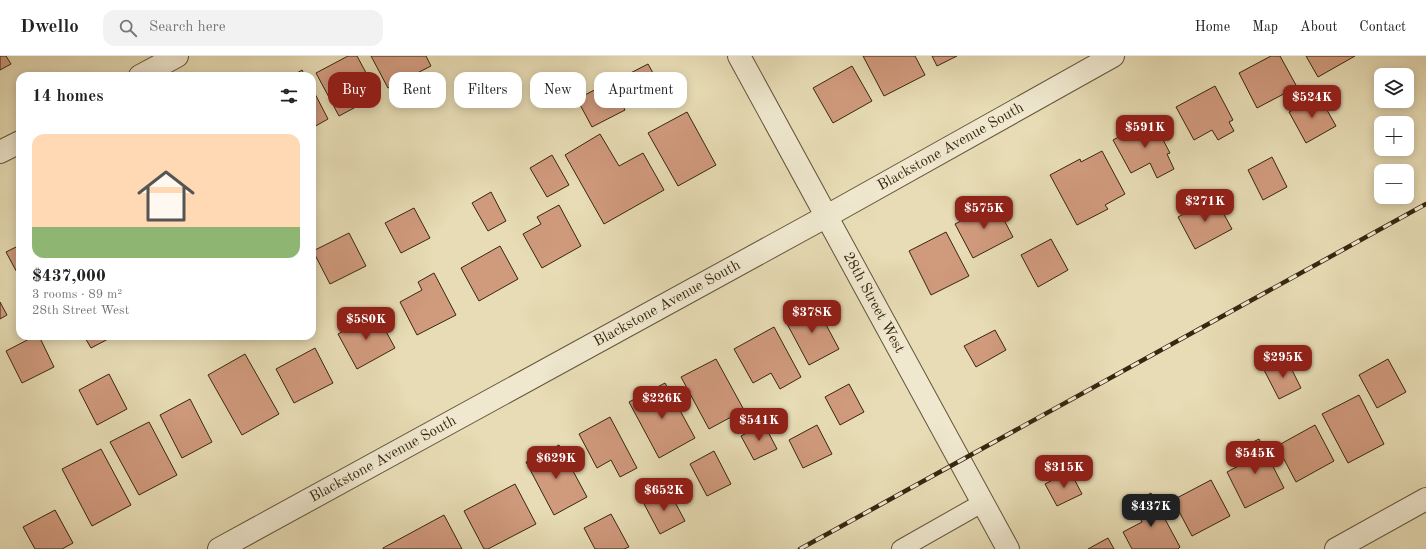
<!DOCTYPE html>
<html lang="en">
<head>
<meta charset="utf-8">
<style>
  :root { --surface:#fff; --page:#f2f2f2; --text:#222; --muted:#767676; --line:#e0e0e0; --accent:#8f2418 }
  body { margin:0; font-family:"Old Standard TT",serif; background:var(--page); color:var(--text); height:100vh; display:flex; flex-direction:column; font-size:15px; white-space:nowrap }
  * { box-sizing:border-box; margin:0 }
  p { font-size:13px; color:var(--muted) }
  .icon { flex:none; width:22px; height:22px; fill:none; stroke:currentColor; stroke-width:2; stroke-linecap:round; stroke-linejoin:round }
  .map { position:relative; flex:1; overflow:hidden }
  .details { position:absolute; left:16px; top:16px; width:300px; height:268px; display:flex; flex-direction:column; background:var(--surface); border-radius:12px; box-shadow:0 2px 10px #0003 }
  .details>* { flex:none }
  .top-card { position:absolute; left:328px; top:16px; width:380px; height:36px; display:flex; gap:8px }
  .controls { position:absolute; left:1374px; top:12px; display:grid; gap:8px }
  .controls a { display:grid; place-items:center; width:40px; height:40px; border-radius:8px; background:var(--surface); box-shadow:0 2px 10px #0003; font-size:20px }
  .price { position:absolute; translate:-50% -34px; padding:0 9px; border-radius:8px; background:var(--accent); color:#fff; font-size:13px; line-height:26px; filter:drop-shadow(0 1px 2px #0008) }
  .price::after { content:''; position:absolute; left:50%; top:24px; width:12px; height:9px; margin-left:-6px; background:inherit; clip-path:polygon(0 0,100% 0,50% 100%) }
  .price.current { background:#222; color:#fff }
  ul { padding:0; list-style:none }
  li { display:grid; align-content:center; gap:8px; height:212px; padding:0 16px }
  li span { display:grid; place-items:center; height:124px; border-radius:12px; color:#555 }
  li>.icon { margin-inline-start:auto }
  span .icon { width:72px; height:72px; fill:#fffc; stroke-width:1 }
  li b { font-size:17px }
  h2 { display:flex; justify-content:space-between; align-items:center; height:48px; padding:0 16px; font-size:17px }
  .pill { padding:0 14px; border-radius:12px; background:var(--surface); box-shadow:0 2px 10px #0003; font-size:14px; line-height:36px }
  .pill.current { background:var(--accent); color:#fff }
  header { display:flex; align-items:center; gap:24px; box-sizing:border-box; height:56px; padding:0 20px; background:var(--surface); border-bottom:1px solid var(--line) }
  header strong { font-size:19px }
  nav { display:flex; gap:22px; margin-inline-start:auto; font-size:14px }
  .search { width:280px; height:36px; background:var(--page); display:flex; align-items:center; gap:10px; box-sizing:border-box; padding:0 14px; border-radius:12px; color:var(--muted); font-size:15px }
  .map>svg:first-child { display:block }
  .building { fill:#d09a7d; stroke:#382610 }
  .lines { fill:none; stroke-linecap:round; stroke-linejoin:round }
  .lane-casing { stroke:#645439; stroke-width:20 }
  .street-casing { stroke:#645439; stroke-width:24 }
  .lane { stroke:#efe8cf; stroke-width:18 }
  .street { stroke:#efe8cf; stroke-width:22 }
  .rail-casing { stroke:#382610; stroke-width:4.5 }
  .rail { stroke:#efe8cf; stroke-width:3; stroke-dasharray:9; stroke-linecap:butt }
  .labels { text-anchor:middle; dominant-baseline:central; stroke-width:3.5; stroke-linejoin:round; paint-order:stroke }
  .street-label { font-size:15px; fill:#382610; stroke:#efe8cf }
</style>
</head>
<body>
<header>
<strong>Dwello</strong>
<div class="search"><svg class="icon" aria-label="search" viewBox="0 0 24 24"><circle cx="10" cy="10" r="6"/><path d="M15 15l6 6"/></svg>Search here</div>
<nav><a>Home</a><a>Map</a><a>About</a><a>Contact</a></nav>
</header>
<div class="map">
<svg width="1426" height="493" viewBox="0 0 1426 493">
  <rect width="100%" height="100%" fill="#e7dcb5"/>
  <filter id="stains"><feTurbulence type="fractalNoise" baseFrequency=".005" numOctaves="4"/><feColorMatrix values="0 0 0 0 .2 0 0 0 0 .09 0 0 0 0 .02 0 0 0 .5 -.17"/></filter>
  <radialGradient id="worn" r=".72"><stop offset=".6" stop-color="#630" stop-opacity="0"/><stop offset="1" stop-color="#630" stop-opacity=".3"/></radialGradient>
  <!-- building -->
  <g class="building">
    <polygon points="0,0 6,0 11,8 0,14"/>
    <polygon points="348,0 357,0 378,39 339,60 316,17"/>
    <polygon points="371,0 426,0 431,10 388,32"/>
    <polygon points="863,0 915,0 925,19 884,40"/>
    <polygon points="932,0 957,0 937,10"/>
    <polygon points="1271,0 1280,0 1297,31 1257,52 1239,17"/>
    <polygon points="1306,0 1355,0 1318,21"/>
    <polygon points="648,8 658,26 625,44 615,25"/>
    <polygon points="852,10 872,45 833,67 813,32"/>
    <polygon points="302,14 305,20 292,20"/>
    <polygon points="610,26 625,54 592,71 577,43"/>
    <polygon points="1215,30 1233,64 1229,66 1234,75 1218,84 1212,74 1194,84 1176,51"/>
    <polygon points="312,32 328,63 312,72"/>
    <polygon points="1319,40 1336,70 1306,87 1289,56"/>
    <polygon points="687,56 716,109 678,130 648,77"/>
    <polygon points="1152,63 1170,97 1167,98 1174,113 1157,122 1150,107 1131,117 1113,84"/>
    <polygon points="600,78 619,110 643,97 664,134 604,168 565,99"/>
    <polygon points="1102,95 1125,138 1105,149 1108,153 1077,169 1050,119 1080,103 1081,106"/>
    <polygon points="552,99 569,129 547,141 530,112"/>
    <polygon points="1272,101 1287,131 1263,144 1248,114"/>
    <polygon points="491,136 506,165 488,175 472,147"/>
    <polygon points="1215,142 1232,173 1195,193 1178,161"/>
    <polygon points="995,147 1013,181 973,202 955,168"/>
    <polygon points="559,149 581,190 542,212 523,178 541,168 537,161"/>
    <polygon points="414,152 430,182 401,197 385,167"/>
    <polygon points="946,176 969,220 931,239 909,195"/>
    <polygon points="349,177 366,210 330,228 313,195"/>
    <polygon points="1051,183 1068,214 1038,231 1021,199"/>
    <polygon points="20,189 20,222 6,196"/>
    <polygon points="500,190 518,223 479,245 461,212"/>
    <polygon points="434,217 456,259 417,279 400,246 422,234 418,226"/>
    <polygon points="0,246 7,259 0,263"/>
    <polygon points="815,248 839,293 809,309 785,264"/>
    <polygon points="376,257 395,292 357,313 338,278"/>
    <polygon points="774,271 801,321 780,333 771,317 753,327 734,293"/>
    <polygon points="995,274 1006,294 976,311 964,290"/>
    <polygon points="35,280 39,280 54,311 22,327 6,295"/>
    <polygon points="84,280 109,280 110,282 91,292"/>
    <polygon points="315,292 333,327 294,347 276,313"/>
    <polygon points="245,298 279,358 242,379 208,319"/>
    <polygon points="1286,302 1301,332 1279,343 1264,314"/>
    <polygon points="716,303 744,354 709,373 681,321"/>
    <polygon points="1388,303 1406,336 1377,352 1359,319"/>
    <polygon points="109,318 127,353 97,369 79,334"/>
    <polygon points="665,327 695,382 659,402 629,346"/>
    <polygon points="849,328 864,356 840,369 825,341"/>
    <polygon points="1359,339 1384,388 1348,407 1322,358"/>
    <polygon points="190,343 212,386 182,402 160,359"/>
    <polygon points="610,361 637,412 620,421 611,404 597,412 579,378"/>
    <polygon points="149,366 177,419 139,439 110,386"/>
    <polygon points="764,368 777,393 754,404 741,380"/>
    <polygon points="817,369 832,398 803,412 789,384"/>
    <polygon points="1315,369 1334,405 1296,426 1277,390"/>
    <polygon points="1259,383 1284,432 1245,452 1227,416 1246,406 1239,393"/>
    <polygon points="559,389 587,441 554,459 526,406"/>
    <polygon points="101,393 131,449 92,470 62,413"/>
    <polygon points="714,395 731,428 707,440 690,408"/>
    <polygon points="1070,415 1082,438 1057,450 1045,428"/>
    <polygon points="1211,424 1230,460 1192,480 1173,444"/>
    <polygon points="515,428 536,468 488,493 484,493 464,455"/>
    <polygon points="668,433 685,465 660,478 643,446"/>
    <polygon points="1151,437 1180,491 1178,493 1132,493 1123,476 1142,466 1132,447"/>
    <polygon points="55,454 73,487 62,493 35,493 23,471"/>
    <polygon points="611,458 629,491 624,493 595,493 584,472"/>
    <polygon points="444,459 462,493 383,493 383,492"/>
    <polygon points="1108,482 1114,493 1088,493"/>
  </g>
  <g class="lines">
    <defs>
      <polyline id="lane" points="901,493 984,446"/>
      <g id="street">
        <path id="s1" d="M739,0L1008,493"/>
        <polyline points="140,20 177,0"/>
        <polyline points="0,96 20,86"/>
        <path id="s2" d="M219,493L827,160L1113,0"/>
        <polyline points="1336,493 1426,443"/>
      </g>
    </defs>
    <!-- lane casing -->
    <use href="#lane" class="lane-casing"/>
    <!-- street casing -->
    <use href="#street" class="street-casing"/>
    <!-- lane -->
    <use href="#lane" class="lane"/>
    <!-- street -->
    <use href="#street" class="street"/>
    <defs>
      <polyline id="rail" points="800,493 1426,148"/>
    </defs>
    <!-- rail casing -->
    <use href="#rail" class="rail-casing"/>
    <!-- rail -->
    <use href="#rail" class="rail"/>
  </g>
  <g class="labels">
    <!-- street labels -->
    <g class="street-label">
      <text stroke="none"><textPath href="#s2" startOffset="835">Blackstone Avenue South</textPath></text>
      <text stroke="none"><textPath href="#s1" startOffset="281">28th Street West</textPath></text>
      <text stroke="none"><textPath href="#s2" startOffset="511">Blackstone Avenue South</textPath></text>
      <text stroke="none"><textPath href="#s2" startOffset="187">Blackstone Avenue South</textPath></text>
    </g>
  </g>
  <rect width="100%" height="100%" filter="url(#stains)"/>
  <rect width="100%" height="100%" fill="url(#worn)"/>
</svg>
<div class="controls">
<a><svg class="icon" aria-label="layers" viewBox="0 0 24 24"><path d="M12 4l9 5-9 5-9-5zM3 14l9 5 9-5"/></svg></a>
<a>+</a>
<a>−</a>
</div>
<b class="price" style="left:1312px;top:63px">$524K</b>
<b class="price" style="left:1145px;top:93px">$591K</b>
<b class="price" style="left:1205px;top:167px">$271K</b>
<b class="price" style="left:984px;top:174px">$575K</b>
<b class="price" style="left:812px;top:278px">$378K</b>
<b class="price" style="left:366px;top:285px">$580K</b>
<b class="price" style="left:1283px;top:323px">$295K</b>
<b class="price" style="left:662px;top:364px">$226K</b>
<b class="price" style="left:759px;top:386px">$541K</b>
<b class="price" style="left:1255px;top:419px">$545K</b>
<b class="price" style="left:556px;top:424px">$629K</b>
<b class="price" style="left:1064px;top:433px">$315K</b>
<b class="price" style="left:664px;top:456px">$652K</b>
<b class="price current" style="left:1151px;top:472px">$437K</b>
<div class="top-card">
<a class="pill current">Buy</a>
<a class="pill">Rent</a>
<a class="pill">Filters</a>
<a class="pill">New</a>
<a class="pill">Apartment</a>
</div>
<section class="details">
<h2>14 homes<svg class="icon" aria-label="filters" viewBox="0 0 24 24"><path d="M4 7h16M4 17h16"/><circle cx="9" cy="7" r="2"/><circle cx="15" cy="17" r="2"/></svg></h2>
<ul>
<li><span style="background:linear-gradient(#ffd9b3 75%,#8fb573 0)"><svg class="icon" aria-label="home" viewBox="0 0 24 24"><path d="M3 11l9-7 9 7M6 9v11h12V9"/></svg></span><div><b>$437,000</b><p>3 rooms · 89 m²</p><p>28th Street West</p></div></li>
</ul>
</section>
</div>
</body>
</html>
